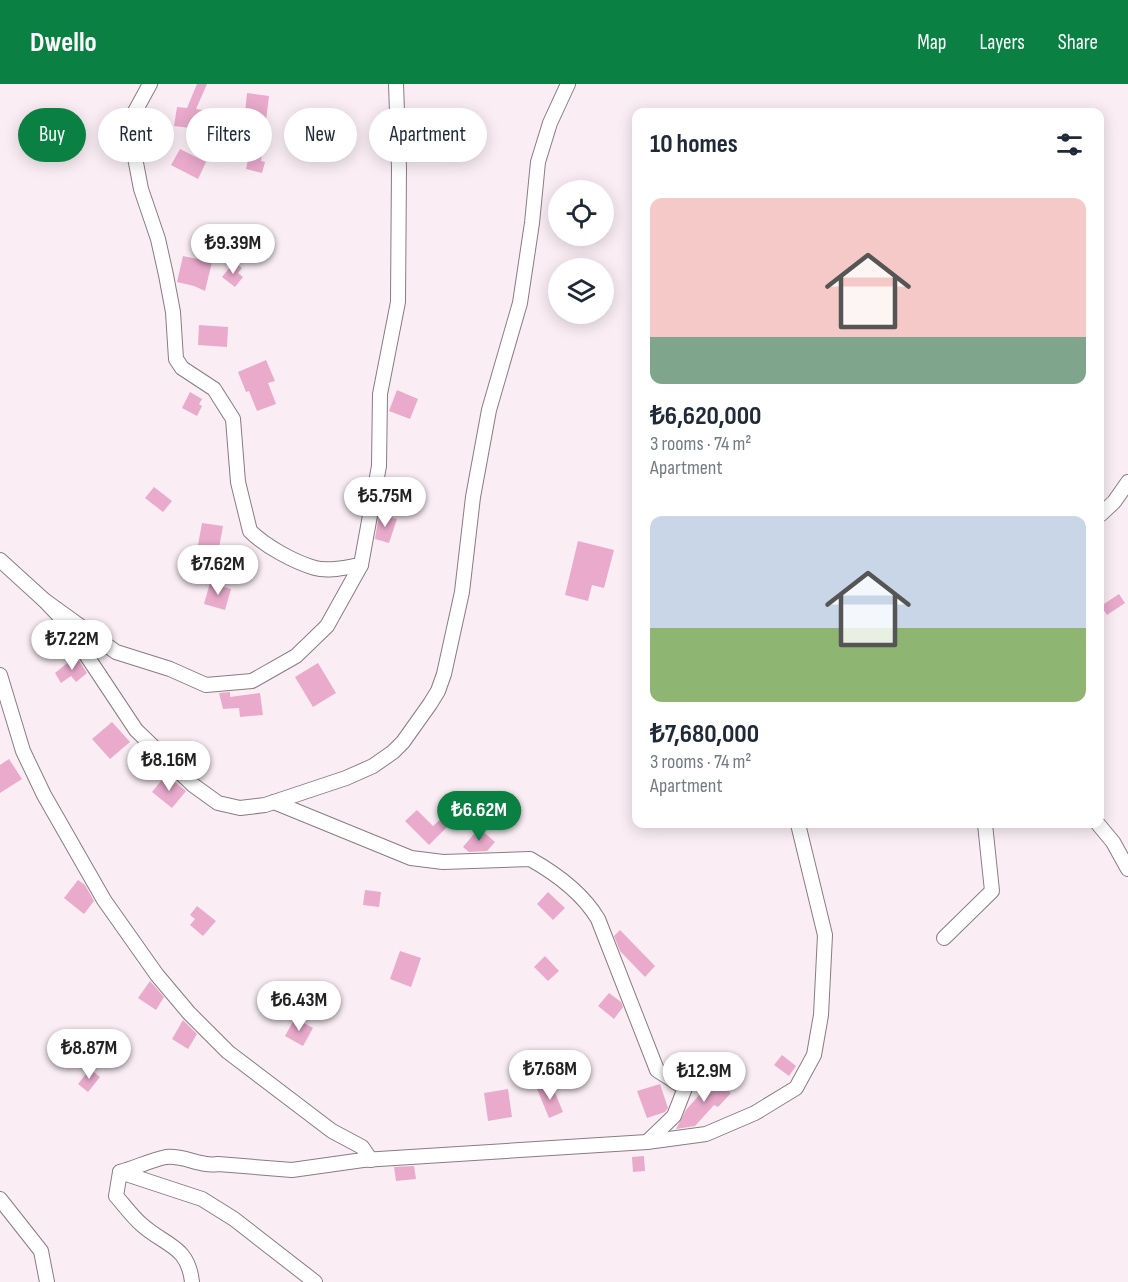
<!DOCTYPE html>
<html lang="en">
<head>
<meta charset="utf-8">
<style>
  :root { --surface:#fff; --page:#f2f2f3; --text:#1f2937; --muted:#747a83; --accent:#0b8043 }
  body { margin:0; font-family:"Sofia Sans Condensed",sans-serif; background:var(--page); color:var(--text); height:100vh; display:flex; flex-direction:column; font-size:22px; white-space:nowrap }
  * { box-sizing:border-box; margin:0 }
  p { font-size:20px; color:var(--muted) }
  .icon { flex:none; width:33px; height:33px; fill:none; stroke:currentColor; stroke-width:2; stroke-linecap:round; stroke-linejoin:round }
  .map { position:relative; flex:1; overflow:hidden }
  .sheet { position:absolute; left:632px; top:24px; width:472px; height:720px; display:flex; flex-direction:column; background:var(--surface); border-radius:12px; box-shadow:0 3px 15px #0003 }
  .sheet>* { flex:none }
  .top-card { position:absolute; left:18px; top:24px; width:524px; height:54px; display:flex; gap:12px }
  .controls { position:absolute; left:548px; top:96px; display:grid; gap:12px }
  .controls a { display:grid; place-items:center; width:66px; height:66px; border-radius:50%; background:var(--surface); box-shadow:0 3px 15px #0003; font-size:30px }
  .price { position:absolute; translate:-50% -51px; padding:0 14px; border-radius:21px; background:#fff; color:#222; font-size:20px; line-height:39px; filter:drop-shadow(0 2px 3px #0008) }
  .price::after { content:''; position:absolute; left:50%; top:36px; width:18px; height:14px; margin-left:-9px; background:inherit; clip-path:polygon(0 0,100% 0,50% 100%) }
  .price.current { background:var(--accent); color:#fff }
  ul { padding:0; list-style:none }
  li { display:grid; align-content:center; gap:12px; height:318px; padding:0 18px }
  li span { display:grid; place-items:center; height:186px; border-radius:12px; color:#555 }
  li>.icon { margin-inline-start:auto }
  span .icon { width:108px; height:108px; fill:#fffc; stroke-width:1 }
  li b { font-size:26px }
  h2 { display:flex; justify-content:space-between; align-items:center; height:72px; padding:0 18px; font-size:26px }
  .pill { padding:0 21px; border-radius:27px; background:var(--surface); box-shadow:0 3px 15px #0003; font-size:21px; line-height:54px }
  .pill.current { background:var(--accent); color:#fff }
  header { display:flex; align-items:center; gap:36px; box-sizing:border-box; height:84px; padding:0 30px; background:var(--accent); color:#fff }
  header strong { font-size:28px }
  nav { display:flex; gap:33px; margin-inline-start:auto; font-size:21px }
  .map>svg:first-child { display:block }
  .building { fill:#e9aacc }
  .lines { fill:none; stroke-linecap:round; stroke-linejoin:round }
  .minor-casing { stroke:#877c82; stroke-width:16 }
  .minor { stroke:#fff; stroke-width:14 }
</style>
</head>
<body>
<header>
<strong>Dwello</strong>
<nav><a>Map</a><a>Layers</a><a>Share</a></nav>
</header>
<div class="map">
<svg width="1128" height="1198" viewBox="0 0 1128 1198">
  <rect width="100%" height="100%" fill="#faeef4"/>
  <!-- building -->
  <g class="building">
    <polygon points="197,0 207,0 196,25 202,26 199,45 174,42 177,23 187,24"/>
    <polygon points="247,9 269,12 261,77 265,78 262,89 246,85 256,40 244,39"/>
    <polygon points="153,34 166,46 159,53 146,42"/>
    <polygon points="210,60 223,63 219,78 206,75"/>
    <polygon points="180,65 206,78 198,95 171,81"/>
    <polygon points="183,172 212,178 205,207 194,202 177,198"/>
    <polygon points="234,178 242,184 238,189 243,193 235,203 222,193"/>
    <polygon points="199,241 228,243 227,263 198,261"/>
    <polygon points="266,276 275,297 268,299 276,320 257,327 249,307 246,308 238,288"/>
    <polygon points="397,306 418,315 410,335 389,327"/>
    <polygon points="190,308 202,315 199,320 202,322 197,332 182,324"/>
    <polygon points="154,403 172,417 163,428 145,414"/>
    <polygon points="379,430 397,435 389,459 375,455"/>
    <polygon points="202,439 223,442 219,464 198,461"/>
    <polygon points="578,457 614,466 604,504 592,501 588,517 565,511"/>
    <polygon points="210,499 231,505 225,526 204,520"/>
    <polygon points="1119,510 1125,519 1107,531 1101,522"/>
    <polygon points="76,572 87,589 76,598 71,592 61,599 55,589"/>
    <polygon points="318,579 336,609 313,623 295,593"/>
    <polygon points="230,608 230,613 260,609 263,631 240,633 239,624 223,625 219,609"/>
    <polygon points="112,638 130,658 110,675 92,655"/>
    <polygon points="9,675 22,695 0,709 0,681"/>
    <polygon points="166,691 186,707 172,724 152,708"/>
    <polygon points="417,726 433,742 443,733 449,741 429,761 405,737"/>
    <polygon points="479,744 495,758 487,767 469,768 463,763"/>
    <polygon points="78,796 85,801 94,817 84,830 64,814"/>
    <polygon points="365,806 381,808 379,823 363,821"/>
    <polygon points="548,808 565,824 553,836 537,820"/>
    <polygon points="197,822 216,837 203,852 190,841 195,835 190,831"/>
    <polygon points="620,846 655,882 645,893 620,867 614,852"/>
    <polygon points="400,867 421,874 411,903 390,895"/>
    <polygon points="545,872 559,887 548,897 534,883"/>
    <polygon points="150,897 164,913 156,926 138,914"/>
    <polygon points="609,909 621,918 623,923 614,935 598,922"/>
    <polygon points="295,934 313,944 303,962 285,952"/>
    <polygon points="183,936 197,950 188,965 172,955"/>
    <polygon points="782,971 796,982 789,992 774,981"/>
    <polygon points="90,985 100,993 88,1008 78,1000"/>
    <polygon points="711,991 731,1009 718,1023 714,1021 695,1042 676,1045 686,1026 701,1009 698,1006"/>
    <polygon points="551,999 563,1028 549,1034 537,1005"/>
    <polygon points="660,1000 668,1024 665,1028 647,1034 637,1007"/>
    <polygon points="508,1005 512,1033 488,1037 484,1009"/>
    <polygon points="644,1072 645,1087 633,1088 632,1073"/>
    <polygon points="414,1082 416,1095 396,1097 394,1083"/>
  </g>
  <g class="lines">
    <defs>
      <g id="minor">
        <path d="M150,0L132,33V58L141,105L158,155L166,191L173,228L176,275L182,284L214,305L233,335L238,398L250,447C265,462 294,478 315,484C329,488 347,483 361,481"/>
        <polyline points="1100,431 1114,418 1128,398"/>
        <polyline points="0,476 44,516 116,568 170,585 206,601 252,597 296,572 327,542 361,481 379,382 380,310 398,218 399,84 396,0"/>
        <polyline points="44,516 63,536 136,646 193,701 218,719 240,724 265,721 346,694 373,682 393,668 403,658 430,620 438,607 444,590 462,508 473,413 489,326 520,219 532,139 538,78 550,39 568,0"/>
        <polyline points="0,591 23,667 44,711 104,816 157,891 189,929 228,968 332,1047 362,1063 371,1076"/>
        <path d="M274,718L411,774L443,778L530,775C555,789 583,810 598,835L657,986L685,1004L674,1032L647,1058"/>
        <polyline points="1098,740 1113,758 1128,785"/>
        <polyline points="944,854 992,807 985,740"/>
        <path d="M120,1088C135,1084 151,1076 166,1073C185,1071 200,1083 218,1080L292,1086L363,1076L647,1058L706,1050L755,1029L796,1004L814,971L821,931L825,851L798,740"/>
        <polyline points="0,1115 41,1167 47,1198"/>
        <path d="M192,1198C188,1161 165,1162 141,1140C132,1132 124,1121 116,1112L120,1088L202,1115L234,1135L315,1198"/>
      </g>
    </defs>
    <!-- minor casing -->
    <use href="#minor" class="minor-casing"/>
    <!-- minor -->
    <use href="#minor" class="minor"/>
  </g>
</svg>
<div class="controls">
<a><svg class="icon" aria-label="locate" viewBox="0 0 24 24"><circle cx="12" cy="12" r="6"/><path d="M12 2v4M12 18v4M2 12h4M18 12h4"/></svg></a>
<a><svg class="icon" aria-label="layers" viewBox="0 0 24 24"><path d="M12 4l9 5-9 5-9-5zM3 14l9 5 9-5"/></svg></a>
</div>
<b class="price" style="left:233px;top:191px">₺9.39M</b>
<b class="price" style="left:385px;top:444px">₺5.75M</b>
<b class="price" style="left:218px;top:512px">₺7.62M</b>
<b class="price" style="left:72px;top:587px">₺7.22M</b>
<b class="price" style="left:169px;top:708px">₺8.16M</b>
<b class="price current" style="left:479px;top:758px">₺6.62M</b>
<b class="price" style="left:299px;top:948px">₺6.43M</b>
<b class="price" style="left:89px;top:996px">₺8.87M</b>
<b class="price" style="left:550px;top:1017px">₺7.68M</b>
<b class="price" style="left:704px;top:1019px">₺12.9M</b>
<div class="top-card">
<a class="pill current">Buy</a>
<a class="pill">Rent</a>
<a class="pill">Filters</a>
<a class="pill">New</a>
<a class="pill">Apartment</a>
</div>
<section class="sheet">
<h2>10 homes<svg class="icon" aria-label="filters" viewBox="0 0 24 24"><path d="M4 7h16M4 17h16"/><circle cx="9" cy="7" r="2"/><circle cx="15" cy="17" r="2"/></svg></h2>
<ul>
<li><span style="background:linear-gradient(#f6c9c9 75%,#7fa58c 0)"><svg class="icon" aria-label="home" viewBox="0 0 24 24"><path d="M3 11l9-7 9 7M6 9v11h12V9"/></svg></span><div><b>₺6,620,000</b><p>3 rooms · 74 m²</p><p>Apartment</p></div></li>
<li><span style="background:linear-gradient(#c9d6e8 60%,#8fb573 0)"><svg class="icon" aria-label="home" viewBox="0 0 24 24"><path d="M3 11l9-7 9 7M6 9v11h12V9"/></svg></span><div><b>₺7,680,000</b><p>3 rooms · 74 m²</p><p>Apartment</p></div></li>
</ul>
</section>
</div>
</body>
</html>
